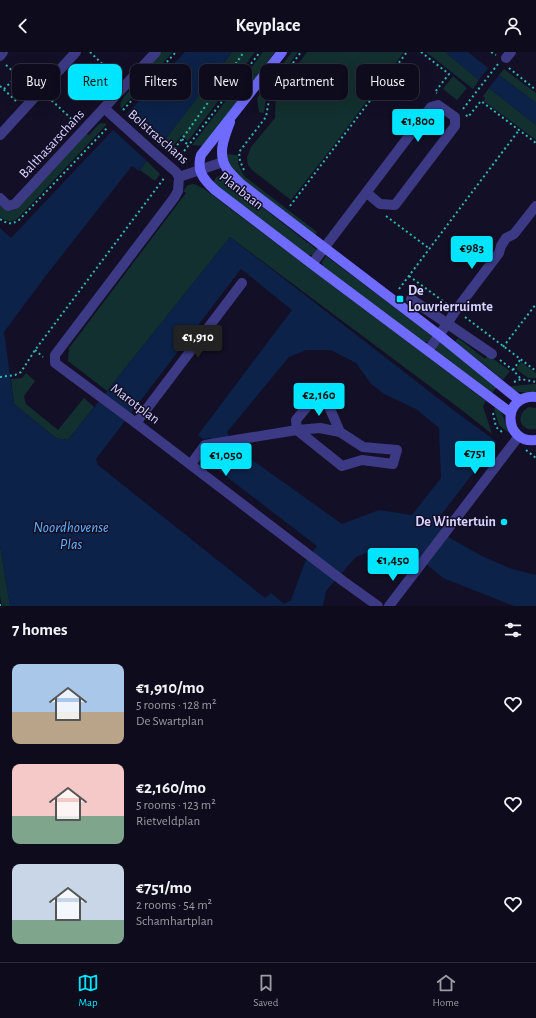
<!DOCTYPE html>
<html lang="en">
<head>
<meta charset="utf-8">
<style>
  :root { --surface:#0e0b1c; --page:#171425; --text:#f1f3f6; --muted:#9b9ba3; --line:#2e2b3b; --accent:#00e5ff }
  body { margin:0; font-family:"Alegreya Sans",sans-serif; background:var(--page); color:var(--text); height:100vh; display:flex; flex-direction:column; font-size:15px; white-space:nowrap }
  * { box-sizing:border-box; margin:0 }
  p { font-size:13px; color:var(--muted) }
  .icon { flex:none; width:22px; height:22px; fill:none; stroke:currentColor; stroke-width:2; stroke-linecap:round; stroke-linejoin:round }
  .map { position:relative; height:554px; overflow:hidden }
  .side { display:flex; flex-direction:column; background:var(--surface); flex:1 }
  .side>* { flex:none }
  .banner { position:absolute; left:12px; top:12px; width:512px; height:36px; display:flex; gap:8px }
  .price { position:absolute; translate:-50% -34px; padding:0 9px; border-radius:4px; background:var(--accent); color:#111; font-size:13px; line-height:26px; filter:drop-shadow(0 1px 2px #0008) }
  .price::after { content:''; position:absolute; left:50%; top:24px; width:12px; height:9px; margin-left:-6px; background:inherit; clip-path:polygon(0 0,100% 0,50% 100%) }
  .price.current { background:#222; color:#fff }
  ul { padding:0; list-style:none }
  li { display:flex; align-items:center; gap:12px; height:100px; padding:0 12px }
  li span { display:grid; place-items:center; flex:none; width:112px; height:80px; border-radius:8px; color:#555 }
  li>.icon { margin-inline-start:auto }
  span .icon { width:48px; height:48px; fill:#fffc; stroke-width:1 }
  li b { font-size:17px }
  h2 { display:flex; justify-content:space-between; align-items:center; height:48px; padding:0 12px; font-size:17px }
  .pill { padding:0 14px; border-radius:8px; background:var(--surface); box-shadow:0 4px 16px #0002,0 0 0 1px var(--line); font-size:14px; line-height:36px }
  .pill.current { background:var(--accent); color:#111 }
  header { display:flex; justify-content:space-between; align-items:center; height:52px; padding:0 12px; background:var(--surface); font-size:18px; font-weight:600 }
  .tabs { display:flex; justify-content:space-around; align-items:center; height:56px; border-top:1px solid var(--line); background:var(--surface); font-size:11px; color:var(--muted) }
  .tabs a { display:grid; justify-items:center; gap:2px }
  .tabs .current { color:var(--accent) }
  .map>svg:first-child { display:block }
  .green { fill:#12302f }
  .water { fill:#0c2248; fill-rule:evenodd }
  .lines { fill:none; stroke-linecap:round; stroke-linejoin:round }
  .path { stroke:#2fb8b0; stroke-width:2; stroke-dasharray:2 3; stroke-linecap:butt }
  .street { stroke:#3d3a85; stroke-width:10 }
  .secondary { stroke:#6f6bff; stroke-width:10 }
  .poi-dot { fill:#00e5ff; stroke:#130f26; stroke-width:1.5 }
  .labels { text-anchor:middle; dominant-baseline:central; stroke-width:3; stroke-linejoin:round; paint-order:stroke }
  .street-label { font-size:14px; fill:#d9d4ff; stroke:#130f26 }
  .poi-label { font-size:14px; font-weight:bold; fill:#d9d4ff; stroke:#130f26; text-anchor:start }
  .water-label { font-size:15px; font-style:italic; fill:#62b6ff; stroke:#130f26 }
</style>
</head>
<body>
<header><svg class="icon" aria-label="back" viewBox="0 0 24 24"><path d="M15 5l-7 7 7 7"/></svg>Keyplace<svg class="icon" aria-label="person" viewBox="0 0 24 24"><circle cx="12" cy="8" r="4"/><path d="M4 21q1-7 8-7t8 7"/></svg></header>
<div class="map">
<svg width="536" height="554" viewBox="0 0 536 554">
  <rect width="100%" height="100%" fill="#130f26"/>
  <!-- green -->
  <g class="green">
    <path d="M162,0H173L121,57C118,49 126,43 131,37L130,35Z"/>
    <polygon points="232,0 255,0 188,89 181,84 168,101 160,94"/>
    <polygon points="263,0 275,0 204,94 192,93"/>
    <polygon points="292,0 298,0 266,43 264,61 259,60 257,46"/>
    <polygon points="307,0 404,0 337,89 291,148 252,118 248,113 247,105 251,95 275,66 276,41"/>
    <polygon points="426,0 445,0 479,28 473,37"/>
    <polygon points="504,17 536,41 536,51 499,23"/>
    <polygon points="453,24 467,36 457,48 443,37"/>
    <polygon points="489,36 536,73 536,88 484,49 485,46 483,44"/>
    <path d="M103,71L107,72L17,167C11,171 5,169 0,165V152C6,158 8,160 16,157L86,82L89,83L99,72Z"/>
    <polygon points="226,102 238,103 238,112 244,124 317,180 314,184 236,124 230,115"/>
    <polygon points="147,109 160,122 155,129 140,118"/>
    <path d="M221,123L317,198L313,203H308L217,134L214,130C215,126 217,124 221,123Z"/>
    <polygon points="194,132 203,136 486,349 483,354 492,382 463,359 230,185 107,339 68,309 69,296 186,141 183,139 188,133"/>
    <polygon points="326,204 432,284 428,290 422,291 323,215 322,210"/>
    <polygon points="458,286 485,307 488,303 510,319 503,328 485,313 455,290"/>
    <polygon points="441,290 497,335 492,341 437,301 436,296"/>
    <polygon points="521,310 536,321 536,326 528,326 516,317"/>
    <polygon points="26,321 35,329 24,344 26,352 58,378 84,346 94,355 68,388 56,386 14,352 11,327 22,326"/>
    <polygon points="534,332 536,332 536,341 519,340 511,336 512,334"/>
    <path d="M496,354C505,363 504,371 510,381H509L499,373L494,357Z"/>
    <path d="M529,355L536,356V377C520,380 514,363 529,355Z"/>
    <polygon points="0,493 10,554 2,554 0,544"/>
  </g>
  <!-- water -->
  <g class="water">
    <polygon points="185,0 232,0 160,94 126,63"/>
    <polygon points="445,0 468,0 488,16 479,28"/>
    <polygon points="499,23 536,51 536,73 489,36"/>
    <path d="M113,78L147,109L139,119L132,114L48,221L4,280L14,352L56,386L68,388L230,185L452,357L497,390L435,471L450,486L482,504L509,516L536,523V554H514L443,526L418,505L398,496L376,497L356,505L326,539L323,554H10L0,493V176L11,186ZM241,217L292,258L198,383L203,387L210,386L219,398L210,412L317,494L305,510L291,548L284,552L271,541L265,546L98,413L96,407ZM306,298H331L356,311L371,332L384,342L416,357L439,376L441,426L412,463L379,458L342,472L234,395L227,380L289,305Z"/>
  </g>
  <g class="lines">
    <!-- path -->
    <g class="path">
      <polyline points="90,0 117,26"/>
      <polyline points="421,0 449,22 435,40 437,41"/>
      <polyline points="491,0 496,3"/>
      <polyline points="6,13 29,34"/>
      <polyline points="509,16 536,38"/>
      <polyline points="0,34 16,49"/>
      <polyline points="4,37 17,24"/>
      <polyline points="48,45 76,71"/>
      <polyline points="463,57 498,12"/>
      <polyline points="123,58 176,0"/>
      <polyline points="466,63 468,65 481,49 536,91"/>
      <polyline points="182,87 188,93"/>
      <polyline points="171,101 182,87 244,0"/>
      <polyline points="178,107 260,0"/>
      <polyline points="244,118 240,109 239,100 266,65 270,42 301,0"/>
      <polyline points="290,154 407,0"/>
      <polyline points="386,164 430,197"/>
      <path d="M0,167C8,172 11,173 19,168L108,75"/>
      <polyline points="409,224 447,252"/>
      <polyline points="399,237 519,78"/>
      <polyline points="465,265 536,319"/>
      <polyline points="503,295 536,252"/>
      <polyline points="35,298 43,305"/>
      <polyline points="500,308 513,318 521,327"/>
      <polyline points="513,318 520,308"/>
      <polyline points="0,325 15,323 21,320 35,298 165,125"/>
      <polyline points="514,330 521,327 536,330"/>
      <polyline points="493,361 496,375 502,380"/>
      <polyline points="526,398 536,406"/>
      <polyline points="0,552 0,554"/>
    </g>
    <!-- street -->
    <g class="street">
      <polyline points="156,0 104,56 154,101 176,120 179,125 223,110"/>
      <polyline points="0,4 3,0"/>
      <polyline points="506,6 511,0"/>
      <polyline points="0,83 76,0"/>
      <polyline points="179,125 178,139 174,146 55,303 55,311 132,368 343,529 378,554"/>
      <polyline points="0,146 8,154 15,152 104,56"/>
      <polyline points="312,212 431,55 438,53 455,65 455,74 395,153 380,152 367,141"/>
      <polyline points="411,247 492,302"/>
      <polyline points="428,299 447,272 456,258 499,201 501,194 506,186 514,182 536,154"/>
      <polygon points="315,345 327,350 340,380 363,395 397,398 393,412 362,408 342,414 297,378 296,368"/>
      <polyline points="136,371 242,231"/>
      <polyline points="191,412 205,393 297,378 320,376 340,380"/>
      <polyline points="389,554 519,384"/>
    </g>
    <!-- secondary -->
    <g class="secondary">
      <path d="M282,0L201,103C196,119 204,128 215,138L312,212L511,361"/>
      <path d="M230,70C224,86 217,102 227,117C231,122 236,127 241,132L439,283L519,348"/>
      <path d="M536,345C501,342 503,392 536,388"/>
    </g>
  </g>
  <!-- markers -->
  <g class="poi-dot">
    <rect x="396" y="243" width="8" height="8" rx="2"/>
    <circle cx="504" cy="470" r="4"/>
  </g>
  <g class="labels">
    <!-- street labels -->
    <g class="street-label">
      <text transform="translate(158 85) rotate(41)">Bolstraschans</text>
      <text transform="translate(52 92) rotate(-47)">Balthasarschans</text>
      <text transform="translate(241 139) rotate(38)">Planbaan</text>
      <text transform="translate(135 352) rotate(37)">Marotplan</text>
    </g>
    <!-- poi labels -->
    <g class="poi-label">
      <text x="408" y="239">De<tspan x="408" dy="16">Louvrierruimte</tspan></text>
      <text x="496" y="470" text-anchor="end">De Wintertuin</text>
    </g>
    <!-- water labels -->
    <g class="water-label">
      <text x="71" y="475">Noordhovense<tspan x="71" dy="17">Plas</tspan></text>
    </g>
  </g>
</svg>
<b class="price" style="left:418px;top:91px">€1,800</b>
<b class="price" style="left:472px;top:218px">€983</b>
<b class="price current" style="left:198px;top:307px">€1,910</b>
<b class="price" style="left:319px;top:365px">€2,160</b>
<b class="price" style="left:475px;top:423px">€751</b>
<b class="price" style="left:226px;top:425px">€1,050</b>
<b class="price" style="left:393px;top:530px">€1,450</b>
<div class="banner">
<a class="pill">Buy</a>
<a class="pill current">Rent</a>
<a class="pill">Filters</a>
<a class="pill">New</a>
<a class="pill">Apartment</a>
<a class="pill">House</a>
</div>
</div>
<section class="side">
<h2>7 homes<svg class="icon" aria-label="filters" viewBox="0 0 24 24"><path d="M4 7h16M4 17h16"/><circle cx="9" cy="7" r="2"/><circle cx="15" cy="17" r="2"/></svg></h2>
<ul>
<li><span style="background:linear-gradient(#a9c7e8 60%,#b9a48a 0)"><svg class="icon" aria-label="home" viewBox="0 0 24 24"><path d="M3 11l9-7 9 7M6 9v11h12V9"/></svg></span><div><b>€1,910/mo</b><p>5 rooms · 128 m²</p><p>De Swartplan</p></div><svg class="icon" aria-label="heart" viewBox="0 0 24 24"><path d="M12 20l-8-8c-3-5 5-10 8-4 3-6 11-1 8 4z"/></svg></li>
<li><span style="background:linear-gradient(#f6c9c9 65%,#7fa58c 0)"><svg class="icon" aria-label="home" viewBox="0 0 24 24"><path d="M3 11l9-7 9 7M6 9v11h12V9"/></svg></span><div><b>€2,160/mo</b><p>5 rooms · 123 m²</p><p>Rietveldplan</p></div><svg class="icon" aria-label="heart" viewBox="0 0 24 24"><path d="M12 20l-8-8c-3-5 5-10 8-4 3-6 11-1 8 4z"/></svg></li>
<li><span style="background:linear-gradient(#c9d6e8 70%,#7fa58c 0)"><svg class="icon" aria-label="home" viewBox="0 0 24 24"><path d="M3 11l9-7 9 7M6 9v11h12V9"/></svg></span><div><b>€751/mo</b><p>2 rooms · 54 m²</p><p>Schamhartplan</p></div><svg class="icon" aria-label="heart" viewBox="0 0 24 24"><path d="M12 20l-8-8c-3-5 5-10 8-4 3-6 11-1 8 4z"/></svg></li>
</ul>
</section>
<nav class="tabs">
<a class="current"><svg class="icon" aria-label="map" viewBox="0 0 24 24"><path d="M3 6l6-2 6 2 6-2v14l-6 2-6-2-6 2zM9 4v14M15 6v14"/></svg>Map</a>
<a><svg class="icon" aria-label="saved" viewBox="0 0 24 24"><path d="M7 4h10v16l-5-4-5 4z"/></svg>Saved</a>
<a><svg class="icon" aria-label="home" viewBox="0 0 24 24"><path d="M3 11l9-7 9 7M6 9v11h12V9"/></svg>Home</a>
</nav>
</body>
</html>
